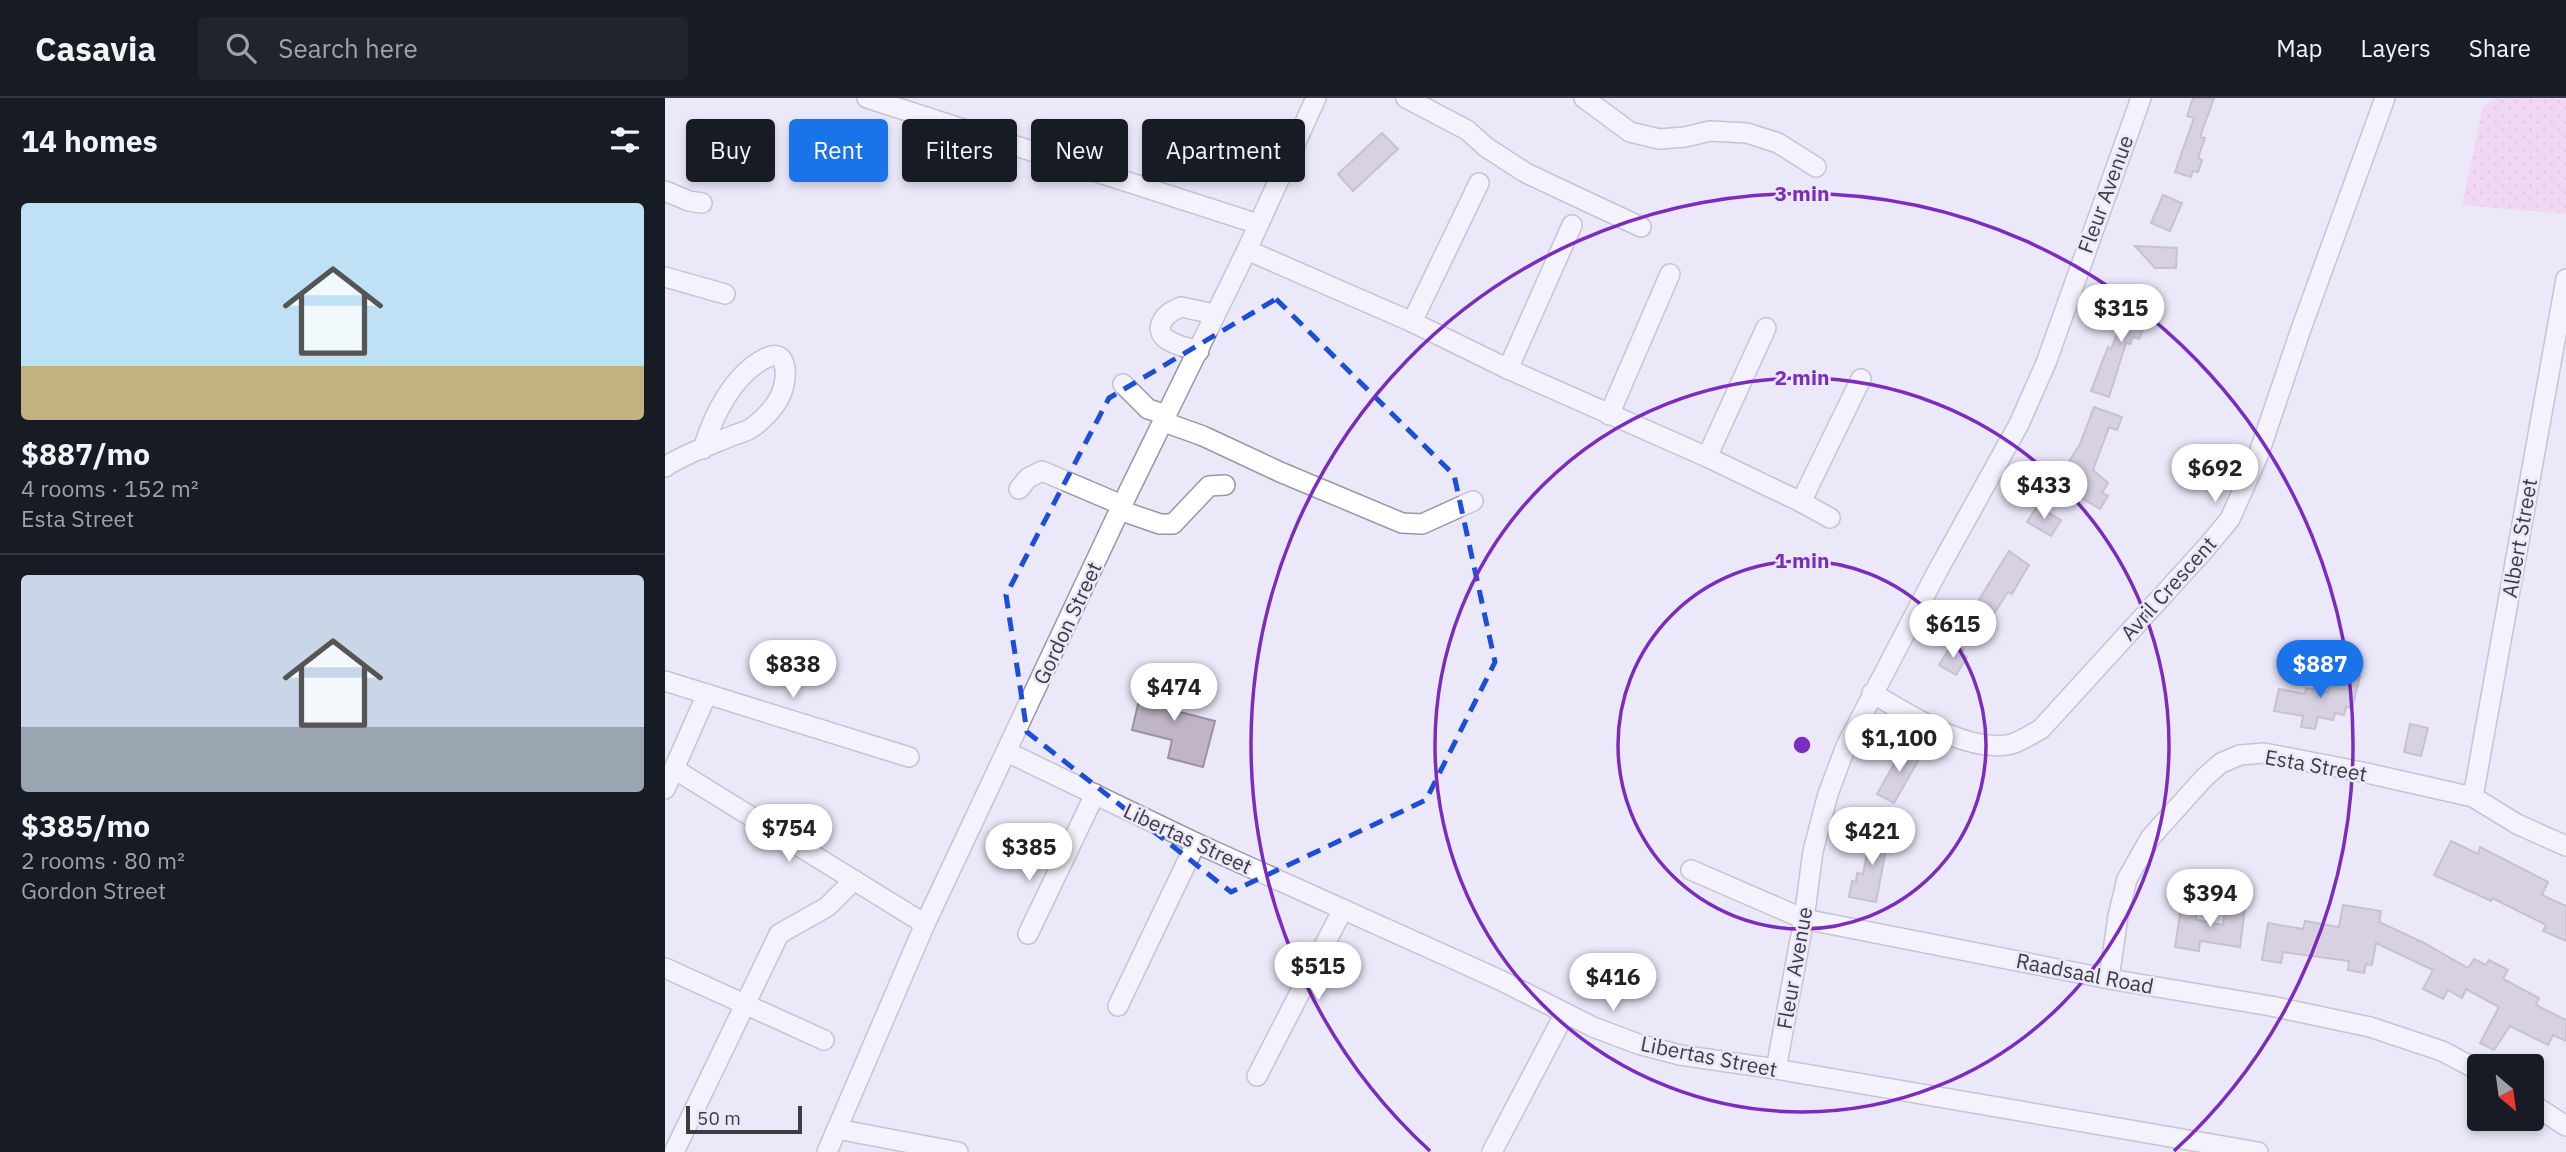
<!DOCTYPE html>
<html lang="en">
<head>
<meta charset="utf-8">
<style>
  :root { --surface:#171b24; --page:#20242c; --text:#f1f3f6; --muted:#9ea1a6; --line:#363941; --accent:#1a73e8 }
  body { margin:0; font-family:"IBM Plex Sans",sans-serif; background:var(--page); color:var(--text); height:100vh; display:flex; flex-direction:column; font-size:26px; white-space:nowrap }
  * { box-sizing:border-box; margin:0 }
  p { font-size:23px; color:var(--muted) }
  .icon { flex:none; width:38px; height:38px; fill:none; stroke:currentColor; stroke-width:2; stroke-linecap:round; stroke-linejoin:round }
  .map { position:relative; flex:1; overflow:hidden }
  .details { display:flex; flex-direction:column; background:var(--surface); width:665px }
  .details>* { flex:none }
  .top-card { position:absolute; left:21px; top:21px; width:665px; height:63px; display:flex; gap:14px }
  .needle { width:46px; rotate:151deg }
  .tools { position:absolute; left:1802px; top:956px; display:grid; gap:14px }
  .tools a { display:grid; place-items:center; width:77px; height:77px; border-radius:7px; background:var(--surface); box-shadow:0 4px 10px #0003; font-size:35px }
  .scale { position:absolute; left:21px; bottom:18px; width:116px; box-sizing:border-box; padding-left:7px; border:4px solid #3d3c43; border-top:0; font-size:19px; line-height:24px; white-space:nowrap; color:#3d3c43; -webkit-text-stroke:5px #ebe8fa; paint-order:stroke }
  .price { position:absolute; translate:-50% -60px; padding:0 16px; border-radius:24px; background:#fff; color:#222; font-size:23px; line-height:46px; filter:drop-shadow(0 2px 4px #0008) }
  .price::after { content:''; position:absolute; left:50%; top:42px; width:21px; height:16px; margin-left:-10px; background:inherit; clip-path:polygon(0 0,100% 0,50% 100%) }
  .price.active { background:var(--accent); color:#fff }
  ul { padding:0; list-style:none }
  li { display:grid; align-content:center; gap:14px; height:371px; padding:0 21px }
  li+li { border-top:2px solid var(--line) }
  li span { display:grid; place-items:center; height:217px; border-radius:7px; color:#555 }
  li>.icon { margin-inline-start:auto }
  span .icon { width:126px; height:126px; fill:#fffc; stroke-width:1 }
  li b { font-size:30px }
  h2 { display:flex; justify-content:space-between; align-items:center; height:84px; padding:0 21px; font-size:30px }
  .pill { padding:0 24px; border-radius:7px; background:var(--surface); box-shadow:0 4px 10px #0003; font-size:24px; line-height:63px }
  .pill.active { background:var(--accent); color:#fff }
  header { display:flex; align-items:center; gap:42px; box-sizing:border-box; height:98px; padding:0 35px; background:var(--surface); border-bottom:2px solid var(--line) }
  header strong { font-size:33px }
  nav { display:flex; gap:38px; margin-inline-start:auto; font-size:24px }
  .search { width:490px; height:63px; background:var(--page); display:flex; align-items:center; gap:18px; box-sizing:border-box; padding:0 24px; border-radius:7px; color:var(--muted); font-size:26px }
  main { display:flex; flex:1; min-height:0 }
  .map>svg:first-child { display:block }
  .green { fill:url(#green-dots) }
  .building { fill:#bfb5c5; stroke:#9c92a1; stroke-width:2 }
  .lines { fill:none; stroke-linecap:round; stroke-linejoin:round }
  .minor-casing { stroke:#9997a7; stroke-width:22 }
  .minor { stroke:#fff; stroke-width:19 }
  .marked { fill:none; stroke:#1d4ed8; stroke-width:5; stroke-dasharray:14 9; stroke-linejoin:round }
  .ring { fill:none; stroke:#7b2cbf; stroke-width:3.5 }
  .labels { text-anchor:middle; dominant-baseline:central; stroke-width:5; stroke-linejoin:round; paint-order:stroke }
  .street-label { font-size:21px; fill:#3d3c43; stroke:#ebe8fa }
  .centre { fill:#7b2cbf; stroke:#ebe8fa; stroke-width:3.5 }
  .ring-label { font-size:21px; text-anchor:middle; font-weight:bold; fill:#7b2cbf; stroke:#ebe8fa; stroke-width:5; stroke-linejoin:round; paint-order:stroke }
</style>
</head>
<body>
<header>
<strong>Casavia</strong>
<div class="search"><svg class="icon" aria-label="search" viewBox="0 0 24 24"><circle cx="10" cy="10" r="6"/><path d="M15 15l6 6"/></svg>Search here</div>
<nav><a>Map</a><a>Layers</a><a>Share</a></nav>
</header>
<main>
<section class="details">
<h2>14 homes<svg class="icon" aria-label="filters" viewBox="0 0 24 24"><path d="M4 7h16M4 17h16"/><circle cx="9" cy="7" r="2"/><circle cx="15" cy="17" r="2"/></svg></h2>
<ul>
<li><span style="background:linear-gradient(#bfe0f5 75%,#c2b280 0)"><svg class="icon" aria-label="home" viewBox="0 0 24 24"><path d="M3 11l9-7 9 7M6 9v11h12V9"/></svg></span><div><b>$887/mo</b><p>4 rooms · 152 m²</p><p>Esta Street</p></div></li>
<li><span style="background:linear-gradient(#c9d6e8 70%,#9aa5b1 0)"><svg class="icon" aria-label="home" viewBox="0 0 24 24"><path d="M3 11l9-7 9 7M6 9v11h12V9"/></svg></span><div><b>$385/mo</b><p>2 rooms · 80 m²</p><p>Gordon Street</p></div></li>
</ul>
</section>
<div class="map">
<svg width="1901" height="1054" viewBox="0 0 1901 1054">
  <defs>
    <pattern id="green-dots" width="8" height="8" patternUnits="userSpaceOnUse" patternTransform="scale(1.75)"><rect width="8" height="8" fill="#f6c5ea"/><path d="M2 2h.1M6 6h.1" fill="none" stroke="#d4aaca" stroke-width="1.8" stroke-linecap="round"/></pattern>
  </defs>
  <rect width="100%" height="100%" fill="#ebe8fa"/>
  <!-- green -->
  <polygon class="green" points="1832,0 1901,0 1901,116 1797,107 1818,9"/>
  <!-- building -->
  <g class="building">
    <polygon points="1528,0 1549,0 1535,39 1540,40 1533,60 1537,62 1533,74 1528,73 1526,79 1510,74 1529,20 1522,18"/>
    <polygon points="717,35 733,51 688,93 673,76"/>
    <polygon points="1498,97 1517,105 1505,133 1486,125"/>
    <polygon points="1470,148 1512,150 1511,170 1490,170"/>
    <polygon points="1468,196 1486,203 1478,223 1481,224 1474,241 1468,239 1465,246 1461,245 1444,299 1426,293 1443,249 1446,251"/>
    <polygon points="1429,309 1457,319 1452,332 1444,329 1428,372 1443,385 1437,395 1443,398 1435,411 1391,384 1415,346"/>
    <polygon points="1372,408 1396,422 1386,438 1362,424"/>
    <polygon points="1344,453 1364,467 1347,496 1343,494 1321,528 1304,518"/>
    <polygon points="1287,546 1298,552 1296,555 1302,559 1291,577 1274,567"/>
    <polygon points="1668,572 1695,578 1687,610 1681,609 1679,617 1670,615 1668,622 1653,619 1650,631 1636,629 1638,618 1609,613 1614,591 1640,596 1641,590 1663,594"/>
    <polygon points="491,575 515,581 507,612 550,623 538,669 503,660 507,642 467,632 474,602 484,604"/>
    <polygon points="1745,626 1763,630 1756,658 1739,654"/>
    <polygon points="1240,647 1257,656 1229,705 1212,696"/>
    <polygon points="1208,727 1225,730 1211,804 1184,799 1187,783 1191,784 1192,775 1198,776"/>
    <polygon points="1786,743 1813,756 1815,749 1883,784 1877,797 1901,808 1901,843 1878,833 1881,827 1827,800 1826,803 1769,777"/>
    <polygon points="1561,807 1580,810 1575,849 1535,843 1534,853 1510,849 1516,810 1529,812 1532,822 1558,827"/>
    <polygon points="1678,807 1716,813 1714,824 1759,845 1803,870 1809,861 1821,867 1824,862 1843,872 1838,881 1874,900 1871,907 1901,922 1901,943 1888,937 1883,947 1845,928 1829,952 1815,945 1834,909 1801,891 1797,900 1783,892 1778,901 1758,891 1768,872 1711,845 1707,867 1701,866 1699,875 1683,872 1684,863 1618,854 1616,865 1597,862 1603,825 1638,831 1640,823 1674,829"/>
  </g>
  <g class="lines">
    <defs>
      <g id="minor">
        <polyline points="202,0 593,126"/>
        <polyline points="741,0 802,32 821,49 861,75 976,129"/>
        <polyline points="919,0 965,34 994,41 1020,39 1045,33 1082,35 1113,45 1151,69"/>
        <polyline points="0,93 24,103 37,105"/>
        <polyline points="582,152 747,224 843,271 1042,359 1136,404 1165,420"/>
        <polyline points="0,179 60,196"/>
        <polyline points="747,224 814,85"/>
        <path d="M534,253C520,249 485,243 498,222C502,215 509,212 516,209L549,216"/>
        <polyline points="843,271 907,127"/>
        <polyline points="458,286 483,311 502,317"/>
        <polyline points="944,317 1005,176"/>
        <polyline points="499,324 538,338 615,374 737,425 757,426 808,403"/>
        <polyline points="1042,359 1101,230"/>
        <path d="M0,369C21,355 46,347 69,337C75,335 83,333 88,329C98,322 112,307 116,296C122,284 125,248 101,260C68,276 48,318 38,351"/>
        <polyline points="354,391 363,380 377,373 457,407"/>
        <polyline points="1136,404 1196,281"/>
        <polyline points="454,412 495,426 508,426 544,388 560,387"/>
        <polyline points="0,583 244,659"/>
        <path d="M1207,595C1244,616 1297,653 1342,647C1354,645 1365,637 1376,631L1541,450L1565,421L1593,358L1636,231L1720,0"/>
        <polyline points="342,654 531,745 835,882 928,929 973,946 1015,957 1111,971 1593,1054"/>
        <polyline points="9,671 260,826"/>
        <polyline points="0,691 42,596"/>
        <polyline points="1808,699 1901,181"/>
        <polyline points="1026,772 1139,821 1444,881 1606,908 1705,929 1777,953 1815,973"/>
        <polyline points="363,836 430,696"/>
        <polyline points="0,870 159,942"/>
        <polyline points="1444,881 1453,818 1462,781 1486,739 1539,680 1556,665 1575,657 1599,655 1697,674 1808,699 1852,726 1901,748"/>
        <polyline points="453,908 531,745"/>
        <polyline points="1111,971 1139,821 1148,753 1163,696 1181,648 1272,474 1354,326 1381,265 1476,0"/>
        <polyline points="592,978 678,811"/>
        <polyline points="1867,1006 1901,1028"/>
        <polyline points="172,1031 293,1054"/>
        <polyline points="9,1054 114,836 162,809 189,782"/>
        <polyline points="162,1054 260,826 457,407 582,152 651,0"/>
        <polyline points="827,1054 900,915"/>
      </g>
    </defs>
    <!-- minor casing -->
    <use href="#minor" class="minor-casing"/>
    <!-- minor -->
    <use href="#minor" class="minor"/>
  </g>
  <!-- marked area -->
  <path d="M0 0H1901V1054H0ZM611,201L789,377L830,564L761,702L566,794L362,634L341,497L444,300Z" fill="#ebe8fa" fill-opacity=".55" fill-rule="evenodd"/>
  <path class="marked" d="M611,201L789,377L830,564L761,702L566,794L362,634L341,497L444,300Z"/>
  <!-- distance rings -->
  <g class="ring">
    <circle cx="1137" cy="647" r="184"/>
    <circle cx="1137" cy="647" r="367"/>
    <path d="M765 1053A551 551 0 1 1 1509 1053"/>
  </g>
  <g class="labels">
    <!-- street labels -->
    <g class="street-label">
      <text transform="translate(1440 96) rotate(-70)">Fleur Avenue</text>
      <text transform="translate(1854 440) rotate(-80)">Albert Street</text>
      <text transform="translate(1503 490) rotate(-48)">Avril Crescent</text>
      <text transform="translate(402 525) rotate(-65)">Gordon Street</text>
      <text transform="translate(1651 667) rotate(10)">Esta Street</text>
      <text transform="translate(523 740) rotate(25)">Libertas Street</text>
      <text transform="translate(1129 870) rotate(-80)">Fleur Avenue</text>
      <text transform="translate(1420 875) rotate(11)">Raadsaal Road</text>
      <text transform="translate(1044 958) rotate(11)">Libertas Street</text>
    </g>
  </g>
  <circle cx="1137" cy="647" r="10" class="centre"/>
  <g class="ring-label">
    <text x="1137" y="103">3 min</text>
    <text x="1137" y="287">2 min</text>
    <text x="1137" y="470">1 min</text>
  </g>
</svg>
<div class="tools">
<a><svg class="needle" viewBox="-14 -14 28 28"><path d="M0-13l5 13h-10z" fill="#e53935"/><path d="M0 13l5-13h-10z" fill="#9ea1a6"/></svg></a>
</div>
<div class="scale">50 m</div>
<b class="price" style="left:1456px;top:246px">$315</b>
<b class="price" style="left:1550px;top:406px">$692</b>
<b class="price" style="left:1379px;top:423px">$433</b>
<b class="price" style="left:1288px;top:562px">$615</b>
<b class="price" style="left:128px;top:602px">$838</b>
<b class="price active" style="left:1655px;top:602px">$887</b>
<b class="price" style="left:509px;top:625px">$474</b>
<b class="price" style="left:1234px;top:676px">$1,100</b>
<b class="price" style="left:124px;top:766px">$754</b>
<b class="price" style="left:1207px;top:769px">$421</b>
<b class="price" style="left:364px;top:785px">$385</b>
<b class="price" style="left:1545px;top:831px">$394</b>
<b class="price" style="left:653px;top:904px">$515</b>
<b class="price" style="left:948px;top:915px">$416</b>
<div class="top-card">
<a class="pill">Buy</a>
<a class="pill active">Rent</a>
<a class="pill">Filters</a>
<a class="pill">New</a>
<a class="pill">Apartment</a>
</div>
</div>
</main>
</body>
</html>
